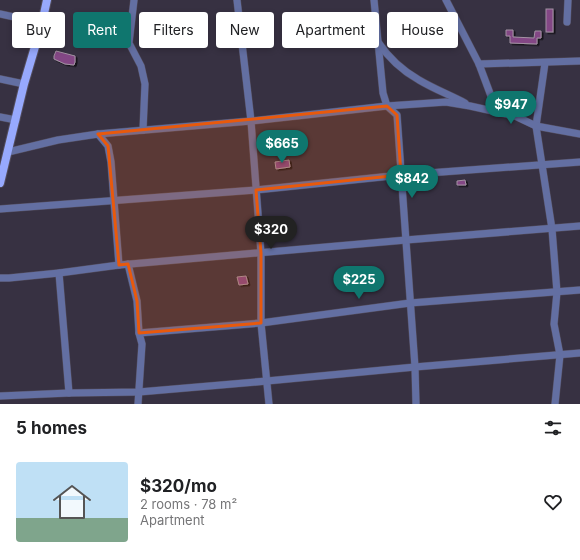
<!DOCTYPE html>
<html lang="en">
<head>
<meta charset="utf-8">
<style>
  :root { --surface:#fff; --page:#f2f2f2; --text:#202124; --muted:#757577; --accent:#0f766e }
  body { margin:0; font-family:Inter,sans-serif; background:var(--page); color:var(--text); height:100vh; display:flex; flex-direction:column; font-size:15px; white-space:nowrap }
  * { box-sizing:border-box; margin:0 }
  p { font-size:13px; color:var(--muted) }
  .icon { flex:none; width:22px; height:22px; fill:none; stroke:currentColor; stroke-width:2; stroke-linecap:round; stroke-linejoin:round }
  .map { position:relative; height:404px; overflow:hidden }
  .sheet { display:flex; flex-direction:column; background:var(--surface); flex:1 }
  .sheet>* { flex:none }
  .top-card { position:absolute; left:12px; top:12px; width:556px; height:36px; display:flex; gap:8px }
  .price { position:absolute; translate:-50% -34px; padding:0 9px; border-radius:14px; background:var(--accent); color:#fff; font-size:13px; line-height:26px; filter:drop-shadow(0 1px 2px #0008) }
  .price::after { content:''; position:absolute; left:50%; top:24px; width:12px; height:9px; margin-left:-6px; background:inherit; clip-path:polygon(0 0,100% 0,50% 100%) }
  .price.on { background:#222; color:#fff }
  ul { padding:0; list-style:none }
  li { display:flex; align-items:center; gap:12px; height:100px; padding:0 16px }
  li span { display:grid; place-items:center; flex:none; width:112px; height:80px; border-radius:4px; color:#555 }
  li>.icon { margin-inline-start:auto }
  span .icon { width:48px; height:48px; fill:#fffc; stroke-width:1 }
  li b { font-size:17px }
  h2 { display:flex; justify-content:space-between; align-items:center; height:48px; padding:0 16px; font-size:17px }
  .chip { padding:0 14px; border-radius:4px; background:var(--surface); box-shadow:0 2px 6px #0003; font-size:14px; line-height:36px }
  .chip.on { background:var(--accent); color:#fff }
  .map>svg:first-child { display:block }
  .building { fill:#834685; stroke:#a392a3; filter:url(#shadow) }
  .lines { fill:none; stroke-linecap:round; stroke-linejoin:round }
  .minor-casing { stroke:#534d5d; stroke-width:8 }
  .major-casing { stroke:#534d5d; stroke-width:10 }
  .minor { stroke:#636fa2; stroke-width:7 }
  .major { stroke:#97a9fd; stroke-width:8 }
  .marked { fill:#e8590c; fill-opacity:0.2; stroke:#e8590c; stroke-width:3; stroke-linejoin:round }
</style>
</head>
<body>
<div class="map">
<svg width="580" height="404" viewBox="0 0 580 404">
  <defs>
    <filter id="shadow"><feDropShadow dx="2" dy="1.5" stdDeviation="0" flood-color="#0009"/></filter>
  </defs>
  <rect width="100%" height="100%" fill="#373142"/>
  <!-- building -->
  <g class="building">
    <rect x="546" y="9" width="7" height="23"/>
    <polygon points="506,30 513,30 513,37 534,38 535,31 541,31 541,38 537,38 537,44 510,43 510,36 506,36"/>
    <polygon points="56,51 75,56 75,62 74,65 65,64 54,59 54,56"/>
    <polygon points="289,160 290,167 276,169 275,162"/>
    <polygon points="465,180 466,185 457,185 457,181"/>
    <polygon points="246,276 248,284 239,285 237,277"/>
  </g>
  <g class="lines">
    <defs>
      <g id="minor">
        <polyline points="134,0 129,43 141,66 145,84 143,130"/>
        <polyline points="237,0 251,121 261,253 261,323 269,404"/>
        <polyline points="374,0 383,93 387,106 397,115 415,367 416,404"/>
        <polyline points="446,0 479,64 497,112"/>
        <polyline points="0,14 42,23"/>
        <polyline points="567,22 568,0"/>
        <path d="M378,42C388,57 403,71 419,80C434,89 450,95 465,103"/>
        <polyline points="545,63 536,126 552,229 557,292 554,324 560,355 555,404"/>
        <polyline points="479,64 580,61"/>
        <polyline points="0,79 24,84"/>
        <polyline points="0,117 16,120"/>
        <polyline points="98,134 108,146 111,162 119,265"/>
        <polyline points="8,152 58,140 98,134 251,121 387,106 446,102 470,106 515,116 536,126 580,134"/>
        <polyline points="0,209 256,190 401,175 580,162"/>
        <polyline points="128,264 137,301 139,333 142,344 138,404"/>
        <polyline points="59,273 69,393"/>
        <polyline points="0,278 9,278 59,273 119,265 406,240 580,226"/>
        <polyline points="139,333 261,323 410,303 580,290"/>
        <polyline points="0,396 69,393 139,392 267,381 415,367 580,353"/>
      </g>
      <polyline id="major" points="0,183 24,84 42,23 47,0"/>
    </defs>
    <!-- minor casing -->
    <use href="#minor" class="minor-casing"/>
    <!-- major casing -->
    <use href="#major" class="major-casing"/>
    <!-- minor -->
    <use href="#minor" class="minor"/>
    <!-- major -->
    <use href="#major" class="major"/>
  </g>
  <!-- marked area -->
  <path class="marked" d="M387,106L397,115L401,175L256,190L261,253V323L139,333L137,301L128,264L119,265L108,146L98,134Z"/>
</svg>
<b class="price" style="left:511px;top:125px">$947</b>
<b class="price" style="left:282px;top:164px">$665</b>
<b class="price" style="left:412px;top:199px">$842</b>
<b class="price on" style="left:271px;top:250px">$320</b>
<b class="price" style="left:359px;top:300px">$225</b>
<div class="top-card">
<a class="chip">Buy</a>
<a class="chip on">Rent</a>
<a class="chip">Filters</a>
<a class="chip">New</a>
<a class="chip">Apartment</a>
<a class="chip">House</a>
</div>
</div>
<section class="sheet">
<h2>5 homes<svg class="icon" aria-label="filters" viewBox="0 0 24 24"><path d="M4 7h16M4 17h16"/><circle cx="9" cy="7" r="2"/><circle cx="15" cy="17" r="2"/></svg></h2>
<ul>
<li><span style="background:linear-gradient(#bfe0f5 70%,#7fa58c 0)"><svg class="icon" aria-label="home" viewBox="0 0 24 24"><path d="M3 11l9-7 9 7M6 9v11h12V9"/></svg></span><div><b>$320/mo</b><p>2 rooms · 78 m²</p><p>Apartment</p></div><svg class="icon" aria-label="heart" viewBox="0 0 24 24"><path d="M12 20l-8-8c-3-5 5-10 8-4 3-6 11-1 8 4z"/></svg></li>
</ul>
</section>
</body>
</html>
